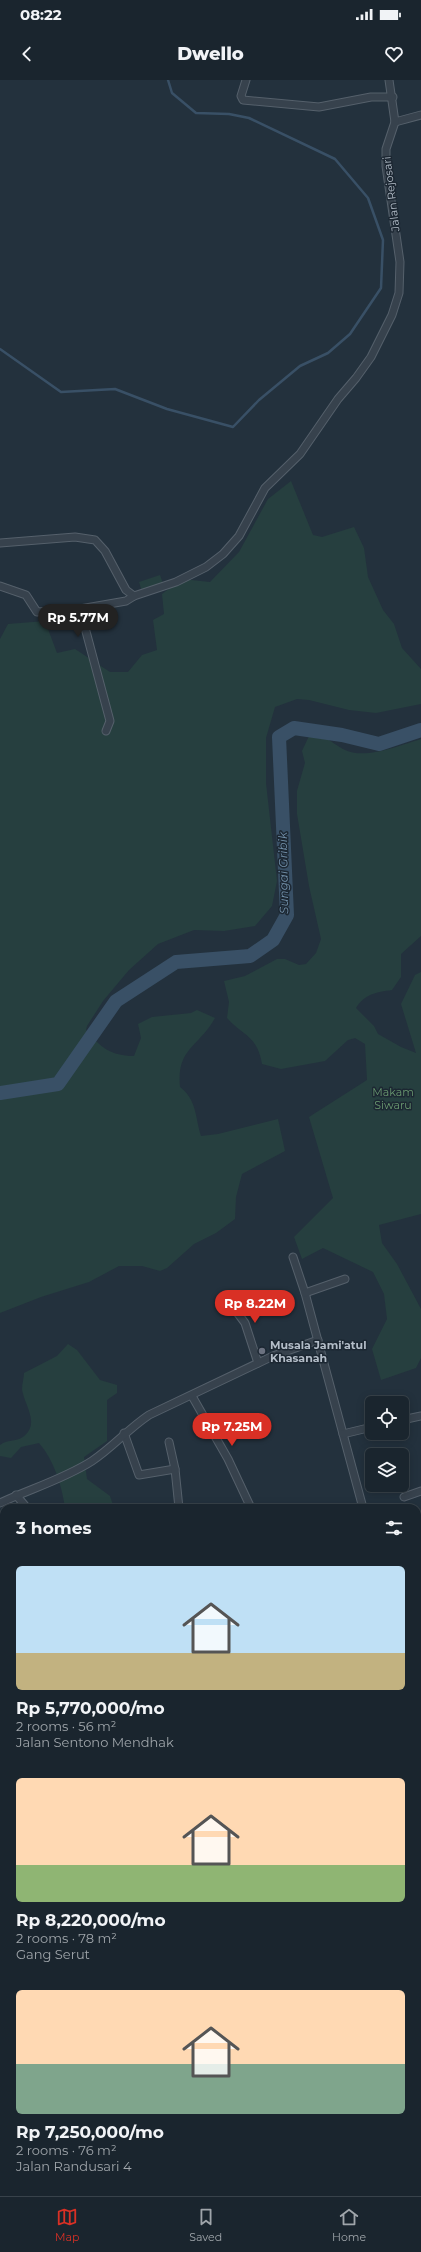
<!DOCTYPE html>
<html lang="en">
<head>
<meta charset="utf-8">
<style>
  :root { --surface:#1a252e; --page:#27313a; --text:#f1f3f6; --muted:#9fa5aa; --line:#38424a; --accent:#d93025 }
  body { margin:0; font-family:Montserrat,sans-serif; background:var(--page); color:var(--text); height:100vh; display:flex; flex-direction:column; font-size:15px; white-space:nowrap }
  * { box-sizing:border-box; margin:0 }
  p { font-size:13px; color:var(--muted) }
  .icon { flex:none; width:22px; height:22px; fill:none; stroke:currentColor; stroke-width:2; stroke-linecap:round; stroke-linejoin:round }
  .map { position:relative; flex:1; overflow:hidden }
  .drawer { position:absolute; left:0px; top:1424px; width:421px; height:692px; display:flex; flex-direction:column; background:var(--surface); border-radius:12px 12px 0 0; box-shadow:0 2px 10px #0003,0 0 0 1px var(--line) }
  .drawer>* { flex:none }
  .controls { position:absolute; left:365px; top:1316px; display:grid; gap:8px }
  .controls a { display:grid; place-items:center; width:44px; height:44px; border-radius:6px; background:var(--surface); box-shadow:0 2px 10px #0003,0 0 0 1px var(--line); font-size:20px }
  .price { position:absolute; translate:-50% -34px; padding:0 9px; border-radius:14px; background:var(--accent); color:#fff; font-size:13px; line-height:26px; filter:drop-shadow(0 1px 2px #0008) }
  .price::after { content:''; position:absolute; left:50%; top:24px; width:12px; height:9px; margin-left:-6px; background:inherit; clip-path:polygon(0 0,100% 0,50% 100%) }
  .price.selected { background:#222; color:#fff }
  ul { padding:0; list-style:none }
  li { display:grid; align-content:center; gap:8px; height:212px; padding:0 16px }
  li span { display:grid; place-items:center; height:124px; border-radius:6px; color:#555 }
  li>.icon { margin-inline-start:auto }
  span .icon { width:72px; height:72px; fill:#fffc; stroke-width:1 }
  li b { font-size:17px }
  h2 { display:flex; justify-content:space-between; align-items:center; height:48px; padding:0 16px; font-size:17px }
  .status { display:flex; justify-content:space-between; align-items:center; height:28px; padding:0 20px; background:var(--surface); direction:ltr }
  .status svg { height:11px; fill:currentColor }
  header { display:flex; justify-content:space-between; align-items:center; height:52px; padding:0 16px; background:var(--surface); font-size:18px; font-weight:800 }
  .tabs { display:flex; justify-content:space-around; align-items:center; height:56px; border-top:1px solid var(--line); background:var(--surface); font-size:11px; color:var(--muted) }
  .tabs a { display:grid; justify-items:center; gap:2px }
  .tabs .selected { color:var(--accent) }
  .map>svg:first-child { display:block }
  .green { fill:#263f3f }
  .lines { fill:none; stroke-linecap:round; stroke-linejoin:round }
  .stream { stroke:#395066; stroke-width:2.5 }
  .river { stroke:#395066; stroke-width:14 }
  .minor-casing { stroke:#55606b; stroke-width:9 }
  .minor { stroke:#37424d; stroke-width:7 }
  .worship-dot { fill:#6b7280; stroke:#1c2732; stroke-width:1.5 }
  .labels { text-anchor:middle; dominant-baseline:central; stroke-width:3; stroke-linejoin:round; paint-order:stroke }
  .street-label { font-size:11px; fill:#b3bdc8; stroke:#1c2732 }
  .park-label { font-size:11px; fill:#6a9970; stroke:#1c2732 }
  .poi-label { font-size:11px; font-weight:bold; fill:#b3bdc8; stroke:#1c2732; text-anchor:start }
  .water-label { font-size:12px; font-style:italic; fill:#7391ab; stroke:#1c2732 }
</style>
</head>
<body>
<div class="status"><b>08:22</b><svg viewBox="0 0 49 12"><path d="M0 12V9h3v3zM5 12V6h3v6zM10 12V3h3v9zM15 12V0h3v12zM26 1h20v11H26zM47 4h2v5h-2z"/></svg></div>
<header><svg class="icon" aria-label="back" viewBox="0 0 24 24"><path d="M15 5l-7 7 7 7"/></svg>Dwello<svg class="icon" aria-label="heart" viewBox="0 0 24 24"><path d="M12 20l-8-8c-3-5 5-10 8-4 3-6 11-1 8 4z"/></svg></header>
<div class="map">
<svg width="421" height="2116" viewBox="0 0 421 2116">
  <rect width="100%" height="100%" fill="#23313d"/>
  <!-- green -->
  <g class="green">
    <path d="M291,401L313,455L322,457L354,447L364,468L368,497L383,530L394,544L402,568L421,589V624L376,633L349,630L309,620L297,619L275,627L266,658V703L277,801L272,826L255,846L224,851L194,850L158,864L129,890L103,921L87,946L86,950C100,967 111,976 134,976L141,958L138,944L152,937L191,933L197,930L215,938C200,966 176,968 180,1007C197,1020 195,1037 201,1056L218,1054L278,1039L285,1071L242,1094L236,1117L235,1139L216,1153L194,1164L167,1188L160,1191L142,1186H119L89,1202L41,1217L0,1233V559L8,544L45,541L57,573L75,569L110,592H128L142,575L157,570L153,540L164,534L162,514L182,499L210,502L239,472L268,419Z"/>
    <polygon points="160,495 164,506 142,512 139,502"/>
    <path d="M309,656C328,655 331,663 345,670C365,680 401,665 421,659V856L401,874V897L392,910C376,912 365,914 356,928L374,946L378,954L401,967L416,973L401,924L415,895L421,892V1134L379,1145L382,1163L397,1184L421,1229V1278L416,1288L381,1300L372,1269L387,1239L384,1214L373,1192L323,1168L302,1179L294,1157L333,1118L309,1037L367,1000L365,964L355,958L348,960L325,981L281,989L262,984C257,955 243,956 227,938L229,922L224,901L245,896L277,879H285L299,885L306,884L316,873L321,859L309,806L297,734V711L305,683L302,671Z"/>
    <path d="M68,1264L77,1270L100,1300L117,1305V1313L107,1320V1361L84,1377L87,1399L110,1416L114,1428H65C62,1406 54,1380 39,1363L21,1367L11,1378L0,1376V1365C7,1359 16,1362 23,1357C41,1344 24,1325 22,1309C22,1304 24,1298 24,1293L57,1276Z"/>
    <polygon points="4,1560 4,1624 0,1618 0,1563"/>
  </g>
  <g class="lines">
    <!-- stream -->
    <g class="stream">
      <polyline points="0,269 61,312 115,309 167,329 233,347 259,320 300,286 328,273 350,254 381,208 383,160 368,118 335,79 249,38 229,34 196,33 172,13 168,0"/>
      <polyline points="417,1724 421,1736"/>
      <polyline points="0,1746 4,1737"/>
    </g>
    <!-- river -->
    <polyline class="river" points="0,1013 58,1004 116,921 176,882 250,876 273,860 287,835 279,657 294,648 342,655 379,664 421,650"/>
    <defs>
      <g id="minor">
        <polyline points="246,0 241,16 243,20 319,27 371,17 393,17"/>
        <polyline points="395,42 421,35"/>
        <polyline points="0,463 75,457 95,460 105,471 126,510 134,516 176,502 206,487 223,474 239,456 265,408 300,374 338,319 356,298 371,277 392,235 399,213 400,182 386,86 386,69 395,42 389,0"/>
        <polyline points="0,506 26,515 37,532 80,529"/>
        <polyline points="106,651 110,641 80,529 126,521 134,516"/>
        <polyline points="293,1177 305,1213 363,1428"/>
        <polyline points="305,1213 345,1199"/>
        <polyline points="227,1219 245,1243 258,1283"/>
        <polyline points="192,1316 228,1379 251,1428"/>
        <polyline points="402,1340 421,1336"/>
        <polyline points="124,1353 139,1395 175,1389"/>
        <polyline points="343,1354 372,1347"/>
        <polyline points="169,1362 175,1389 179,1428"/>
        <polyline points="16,1415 27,1428"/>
        <polyline points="404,1417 421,1411"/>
        <path d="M0,1423C30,1409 64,1399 92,1381C112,1368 128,1349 149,1335L273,1276L318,1260"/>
        <polyline points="0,1476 4,1496"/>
        <polyline points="417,1505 421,1503"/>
        <polyline points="0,1539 4,1534"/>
        <polyline points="417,1590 421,1589"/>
        <polyline points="0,1750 4,1749"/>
        <polyline points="417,1820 421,1821"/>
        <polyline points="0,1829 4,1828"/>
        <polyline points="0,1888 4,1889"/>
        <polyline points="417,2062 421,2067"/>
        <polyline points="417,2074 421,2076"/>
        <polyline points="319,2112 326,2116"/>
      </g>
    </defs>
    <!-- minor casing -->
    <use href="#minor" class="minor-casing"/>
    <!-- minor -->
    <use href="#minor" class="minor"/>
  </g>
  <!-- markers -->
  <circle class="worship-dot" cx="262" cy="1271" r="4"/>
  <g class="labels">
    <!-- street labels -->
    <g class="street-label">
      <text transform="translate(391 114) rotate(-97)">Jalan Rejosari</text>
    </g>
    <!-- park labels -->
    <g class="park-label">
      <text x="393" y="1012">Makam<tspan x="393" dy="13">Siwaru</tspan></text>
    </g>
    <!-- poi labels -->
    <g class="poi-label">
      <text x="270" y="1265">Musala Jami'atul<tspan x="270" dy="13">Khasanah</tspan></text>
    </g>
    <!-- water labels -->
    <g class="water-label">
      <text transform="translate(283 793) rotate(-91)">Sungai Gribik</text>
    </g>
  </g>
</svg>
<div class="controls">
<a><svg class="icon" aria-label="locate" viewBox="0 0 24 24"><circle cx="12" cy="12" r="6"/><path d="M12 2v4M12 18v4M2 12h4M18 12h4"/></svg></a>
<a><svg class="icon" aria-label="layers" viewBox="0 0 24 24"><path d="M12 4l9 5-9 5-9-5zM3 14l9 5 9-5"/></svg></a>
</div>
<b class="price selected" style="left:78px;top:558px">Rp 5.77M</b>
<b class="price" style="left:255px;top:1244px">Rp 8.22M</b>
<b class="price" style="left:232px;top:1367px">Rp 7.25M</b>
<section class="drawer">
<h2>3 homes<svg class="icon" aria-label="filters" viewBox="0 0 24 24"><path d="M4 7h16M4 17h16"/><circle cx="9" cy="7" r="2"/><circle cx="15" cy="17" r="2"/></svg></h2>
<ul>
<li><span style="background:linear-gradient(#bfe0f5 70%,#c2b280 0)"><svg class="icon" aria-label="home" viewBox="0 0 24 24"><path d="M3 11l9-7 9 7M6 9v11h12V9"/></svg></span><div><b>Rp 5,770,000/mo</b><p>2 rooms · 56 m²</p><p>Jalan Sentono Mendhak</p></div></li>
<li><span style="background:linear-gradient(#ffd9b3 70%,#8fb573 0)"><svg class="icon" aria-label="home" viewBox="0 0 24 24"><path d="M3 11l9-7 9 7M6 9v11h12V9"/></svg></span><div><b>Rp 8,220,000/mo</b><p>2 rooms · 78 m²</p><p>Gang Serut</p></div></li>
<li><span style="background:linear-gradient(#ffd9b3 60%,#7fa58c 0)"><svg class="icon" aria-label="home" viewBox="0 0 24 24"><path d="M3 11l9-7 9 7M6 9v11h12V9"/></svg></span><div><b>Rp 7,250,000/mo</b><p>2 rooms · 76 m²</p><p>Jalan Randusari 4</p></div></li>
</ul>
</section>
</div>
<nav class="tabs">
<a class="selected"><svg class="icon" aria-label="map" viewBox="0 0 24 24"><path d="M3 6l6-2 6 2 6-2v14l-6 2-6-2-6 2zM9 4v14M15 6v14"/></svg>Map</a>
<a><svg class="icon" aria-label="saved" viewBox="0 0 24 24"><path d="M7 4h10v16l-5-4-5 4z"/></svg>Saved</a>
<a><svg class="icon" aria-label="home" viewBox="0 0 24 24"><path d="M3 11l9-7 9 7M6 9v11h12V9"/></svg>Home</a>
</nav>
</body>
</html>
